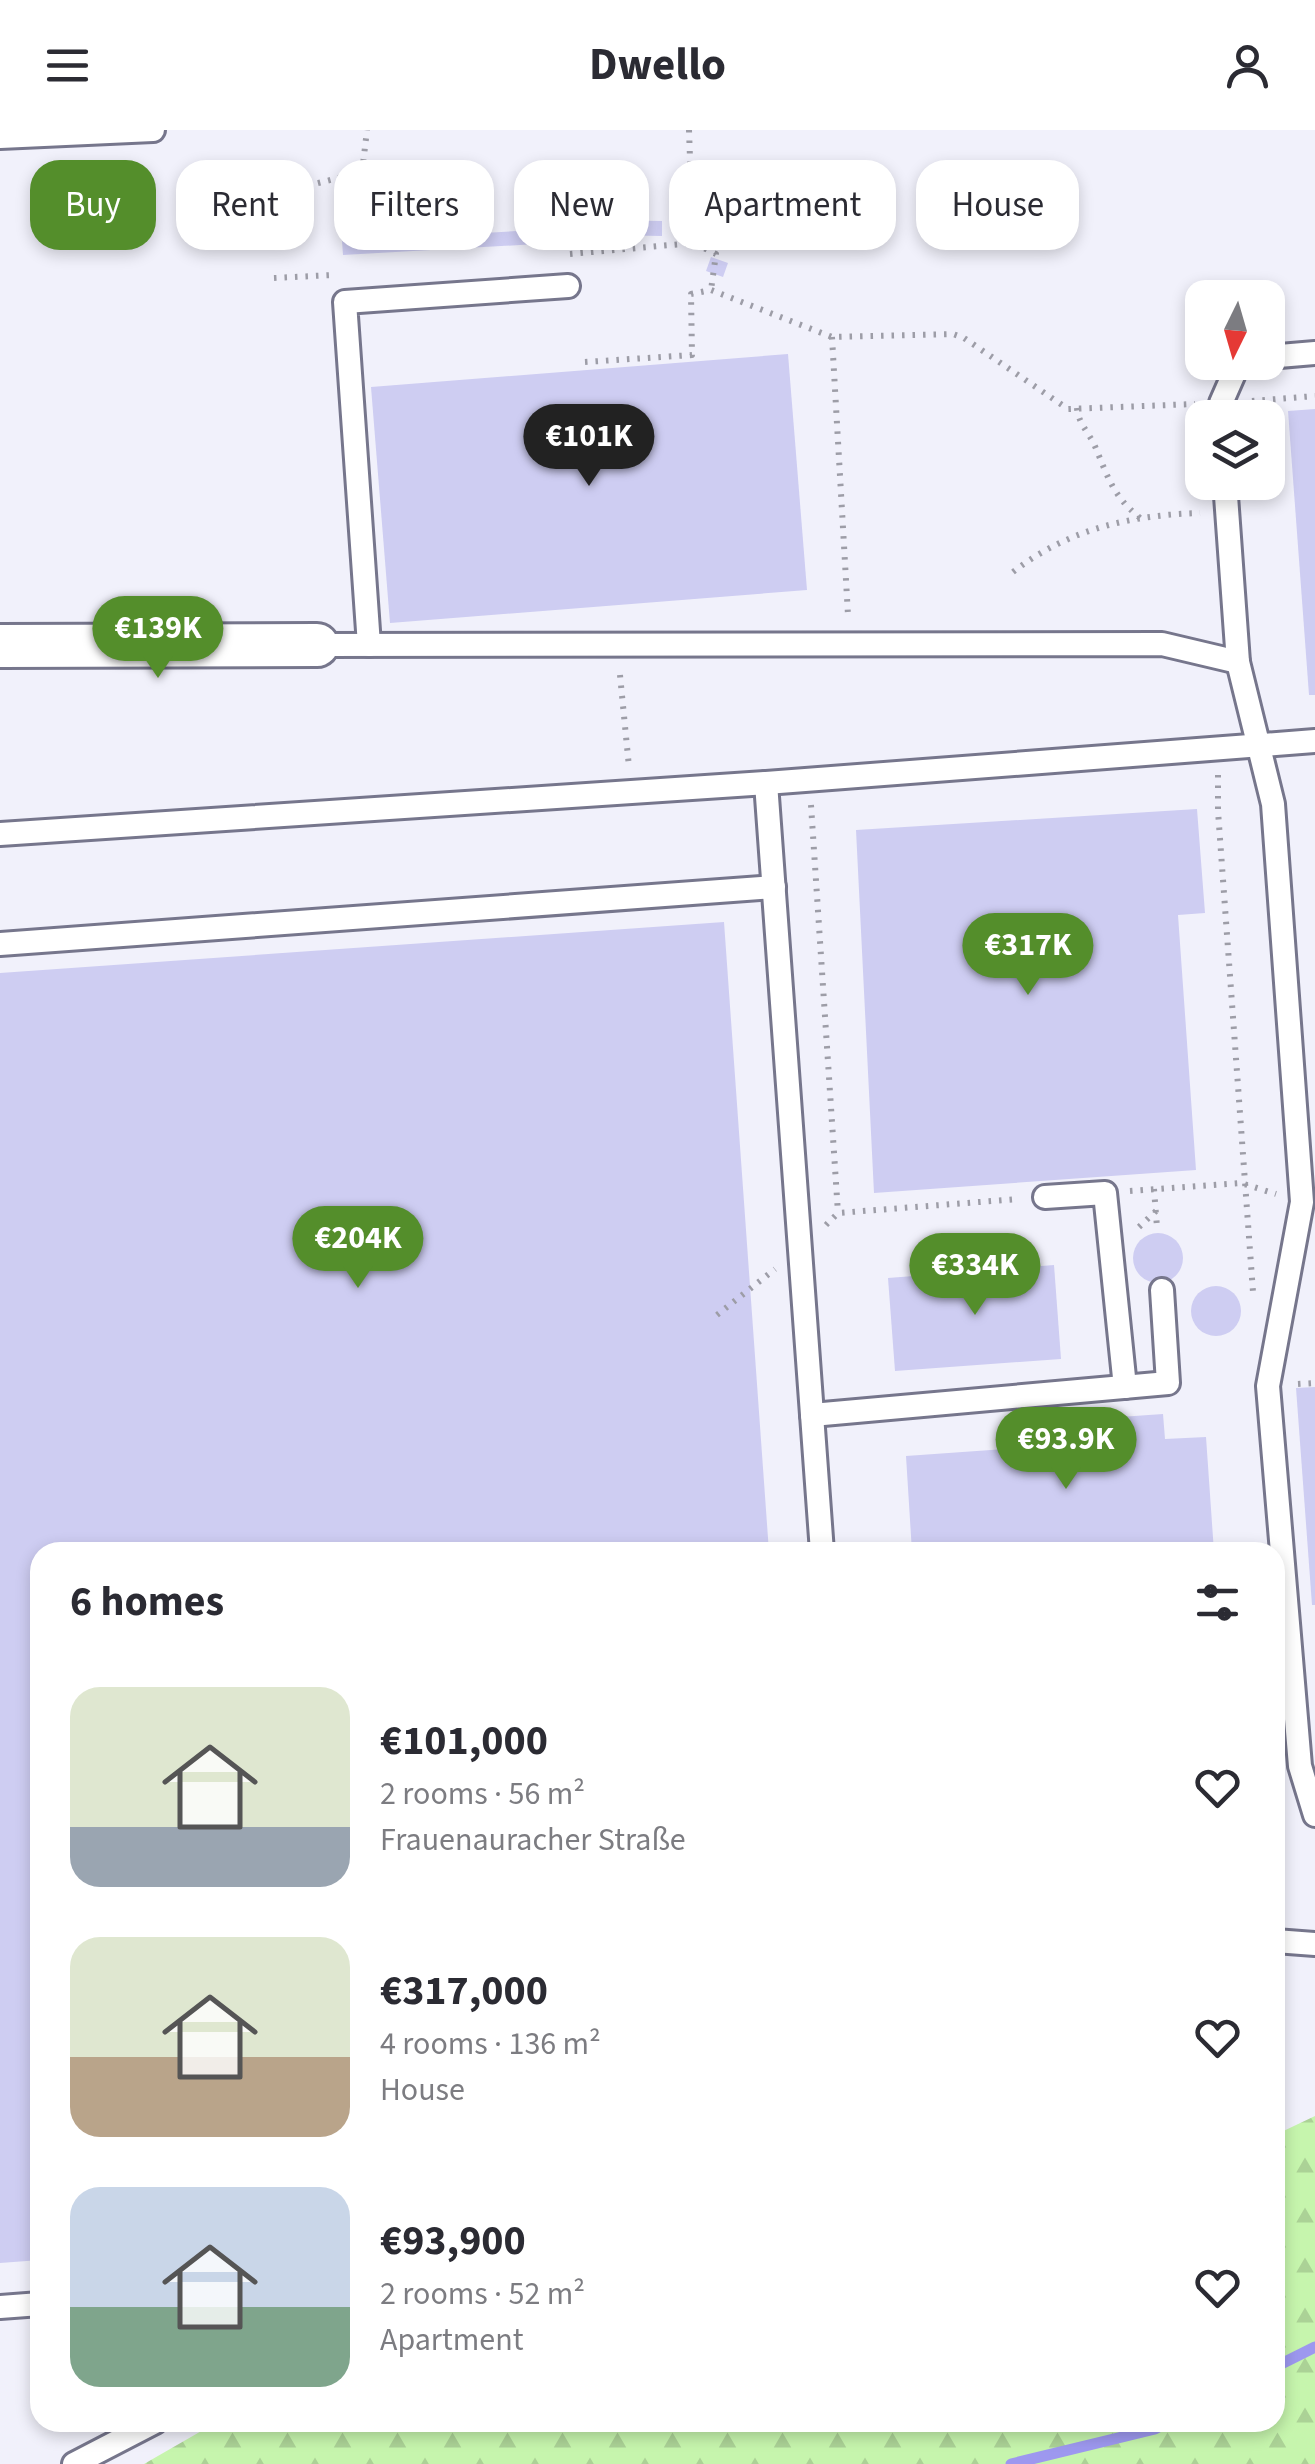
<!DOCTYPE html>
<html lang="en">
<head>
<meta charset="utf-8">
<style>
  :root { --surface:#fff; --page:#f2f2f3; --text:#2b2b33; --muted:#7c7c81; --accent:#548e2b }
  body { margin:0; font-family:"Source Sans 3",sans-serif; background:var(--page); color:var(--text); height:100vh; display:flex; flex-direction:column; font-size:38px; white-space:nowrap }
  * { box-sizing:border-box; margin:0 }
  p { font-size:32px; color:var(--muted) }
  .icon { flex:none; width:55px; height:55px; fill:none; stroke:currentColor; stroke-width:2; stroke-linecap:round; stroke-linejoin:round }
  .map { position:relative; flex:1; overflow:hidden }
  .sheet { position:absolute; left:30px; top:1412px; width:1255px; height:890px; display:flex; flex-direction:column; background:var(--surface); border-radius:30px; box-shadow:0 5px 15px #0003 }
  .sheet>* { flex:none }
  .top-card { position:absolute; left:30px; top:30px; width:1255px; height:90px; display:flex; gap:20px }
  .needle { width:65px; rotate:185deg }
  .tools { position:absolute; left:1185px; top:150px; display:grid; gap:20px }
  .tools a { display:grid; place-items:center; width:100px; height:100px; border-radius:20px; background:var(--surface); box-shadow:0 5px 15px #0003; font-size:50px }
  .price { position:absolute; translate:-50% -85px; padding:0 22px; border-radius:35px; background:var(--accent); color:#fff; font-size:32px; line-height:65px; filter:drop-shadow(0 2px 5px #0008) }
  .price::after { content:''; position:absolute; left:50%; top:60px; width:30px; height:22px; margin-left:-15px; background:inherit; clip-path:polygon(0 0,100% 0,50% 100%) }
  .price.selected { background:#222; color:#fff }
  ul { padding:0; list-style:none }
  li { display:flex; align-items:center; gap:30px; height:250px; padding:0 40px }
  li span { display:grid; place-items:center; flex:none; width:280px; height:200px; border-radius:30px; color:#555 }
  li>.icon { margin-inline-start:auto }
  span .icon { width:120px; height:120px; fill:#fffc; stroke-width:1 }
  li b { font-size:42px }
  h2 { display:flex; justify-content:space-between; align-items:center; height:120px; padding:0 40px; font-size:42px }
  .pill { padding:0 35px; border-radius:30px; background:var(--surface); box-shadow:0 5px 15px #0003; font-size:35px; line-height:90px }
  .pill.selected { background:var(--accent); color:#fff }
  header { display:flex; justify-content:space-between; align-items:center; height:130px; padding:0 40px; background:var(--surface); font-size:45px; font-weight:700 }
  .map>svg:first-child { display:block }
  .forest { fill:url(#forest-firs) }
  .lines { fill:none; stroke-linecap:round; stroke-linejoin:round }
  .stream { stroke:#9d98ef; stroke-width:11 }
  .building { fill:#cecdf2 }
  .lane-casing { stroke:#76768c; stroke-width:28 }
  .street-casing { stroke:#76768c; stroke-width:48 }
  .path { stroke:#9d9da7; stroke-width:6; stroke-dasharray:2.5 8; stroke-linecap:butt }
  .lane { stroke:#fff; stroke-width:22 }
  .street { stroke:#fff; stroke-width:42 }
</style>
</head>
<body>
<header><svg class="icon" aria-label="menu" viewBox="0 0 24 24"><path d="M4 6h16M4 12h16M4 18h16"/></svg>Dwello<svg class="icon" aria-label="person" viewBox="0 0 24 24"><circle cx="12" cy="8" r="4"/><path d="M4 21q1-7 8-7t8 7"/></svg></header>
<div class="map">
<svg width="1315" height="2334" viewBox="0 0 1315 2334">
  <defs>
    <pattern id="forest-firs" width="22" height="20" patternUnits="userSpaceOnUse" patternTransform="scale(2.5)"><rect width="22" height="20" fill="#c6f5ad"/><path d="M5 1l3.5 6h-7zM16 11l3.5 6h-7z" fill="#abd296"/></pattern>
  </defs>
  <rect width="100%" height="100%" fill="#f1f1fb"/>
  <!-- forest -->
  <polygon class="forest" points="1315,1986 1315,2334 144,2334 217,2292 1275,2292 1275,2005"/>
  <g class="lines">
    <!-- stream -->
    <g class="stream">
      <polyline points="1275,2237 1315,2217"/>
      <polyline points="1011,2334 1155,2299 1168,2292"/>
    </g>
  </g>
  <!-- building -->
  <g class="building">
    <polygon points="542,89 662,91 662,106 542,104"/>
    <polygon points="536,100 537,114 343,125 342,111"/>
    <polygon points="711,127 728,133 723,147 706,141"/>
    <polygon points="788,224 807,460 390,493 371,257"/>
    <polygon points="1315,279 1315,565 1309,565 1288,281"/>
    <polygon points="1197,679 1205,783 1178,785 1196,1040 874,1063 856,700"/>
    <polygon points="724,792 769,1422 40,1422 40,2130 0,2133 0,843"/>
    <circle cx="1158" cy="1128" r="25"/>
    <polygon points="1054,1135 1061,1229 895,1241 888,1148"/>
    <circle cx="1216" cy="1181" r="25"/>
    <polygon points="1315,1257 1315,1475 1312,1475 1296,1258"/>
    <polygon points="1163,1284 1165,1309 1206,1307 1214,1422 912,1422 906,1326 1005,1319 1004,1295"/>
  </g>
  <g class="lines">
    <defs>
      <g id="lane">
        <polyline points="0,7 153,0"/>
        <polyline points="1268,227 1315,223"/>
        <polyline points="1222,288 1221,273 1239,232"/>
        <polyline points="1225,352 1238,532 1273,674 1302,1072 1268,1256 1300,1636 1315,1685"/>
        <polyline points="317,515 1162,514 1238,532"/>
        <polyline points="369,515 345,172 568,156"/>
        <polyline points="766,653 822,1422"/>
        <polyline points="0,704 766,653 1315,611"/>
        <polyline points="0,814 774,757"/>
        <polyline points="1045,1067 1105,1063 1125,1257"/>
        <polyline points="812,1285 1168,1253 1162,1160"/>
        <polyline points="1275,1811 1315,1814"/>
        <polyline points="0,2177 40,2174"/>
        <polyline points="74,2334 155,2292"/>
      </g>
      <polyline id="street" points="0,516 317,515"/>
    </defs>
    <!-- lane casing -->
    <use href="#lane" class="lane-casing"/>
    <!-- street casing -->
    <use href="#street" class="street-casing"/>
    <!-- path -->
    <g class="path">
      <polyline points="689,0 693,113 716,124 711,160"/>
      <polyline points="267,66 350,45 363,34 367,0"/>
      <polyline points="570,124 693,113"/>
      <polyline points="274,148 333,145"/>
      <polyline points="832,207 848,485"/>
      <polyline points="585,232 692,225 691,164 711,160 832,207 953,204 964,208 1068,279 1195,274"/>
      <polyline points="1252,271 1315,266"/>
      <path d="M1077,278C1078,292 1088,302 1094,314C1108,346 1111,364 1140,388"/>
      <path d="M1013,442C1068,399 1131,385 1200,383"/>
      <polyline points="620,545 629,637"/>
      <polyline points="1218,645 1218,681 1253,1162"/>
      <polyline points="811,675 838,1083"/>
      <polyline points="1154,1059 1157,1097"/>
      <polyline points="1130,1061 1241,1053 1276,1064"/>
      <polyline points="826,1095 838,1083 1018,1069"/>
      <polyline points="1139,1097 1156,1081"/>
      <polyline points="717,1185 775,1139"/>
      <polyline points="1298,1254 1315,1253"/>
    </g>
    <!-- lane -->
    <use href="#lane" class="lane"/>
    <!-- street -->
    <use href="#street" class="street"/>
  </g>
</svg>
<div class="tools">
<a><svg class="needle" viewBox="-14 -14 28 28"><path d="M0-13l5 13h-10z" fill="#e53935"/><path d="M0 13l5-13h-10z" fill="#7c7c81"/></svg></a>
<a><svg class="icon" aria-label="layers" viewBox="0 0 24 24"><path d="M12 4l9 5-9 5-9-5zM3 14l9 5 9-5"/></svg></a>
</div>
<b class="price selected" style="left:589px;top:359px">€101K</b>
<b class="price" style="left:158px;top:551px">€139K</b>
<b class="price" style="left:1028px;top:868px">€317K</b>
<b class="price" style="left:358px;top:1161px">€204K</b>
<b class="price" style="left:975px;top:1188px">€334K</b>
<b class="price" style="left:1066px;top:1362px">€93.9K</b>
<div class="top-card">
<a class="pill selected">Buy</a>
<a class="pill">Rent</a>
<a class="pill">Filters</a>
<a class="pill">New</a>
<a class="pill">Apartment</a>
<a class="pill">House</a>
</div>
<section class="sheet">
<h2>6 homes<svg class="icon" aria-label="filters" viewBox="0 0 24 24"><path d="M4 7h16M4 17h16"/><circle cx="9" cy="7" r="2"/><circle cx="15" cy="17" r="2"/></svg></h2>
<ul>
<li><span style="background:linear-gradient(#dfe7d0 70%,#9aa5b1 0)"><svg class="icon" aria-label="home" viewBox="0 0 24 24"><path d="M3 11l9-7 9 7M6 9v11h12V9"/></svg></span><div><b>€101,000</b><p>2 rooms · 56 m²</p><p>Frauenauracher Straße</p></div><svg class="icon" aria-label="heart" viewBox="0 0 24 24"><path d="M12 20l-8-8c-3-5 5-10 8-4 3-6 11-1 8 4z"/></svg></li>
<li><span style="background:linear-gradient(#dfe7d0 60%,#b9a48a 0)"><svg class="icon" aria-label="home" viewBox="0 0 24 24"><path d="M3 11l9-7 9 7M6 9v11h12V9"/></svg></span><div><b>€317,000</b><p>4 rooms · 136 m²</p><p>House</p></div><svg class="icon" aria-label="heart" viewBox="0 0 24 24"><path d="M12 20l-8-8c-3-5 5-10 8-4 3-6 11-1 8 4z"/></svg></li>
<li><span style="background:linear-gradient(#c9d6e8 60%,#7fa58c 0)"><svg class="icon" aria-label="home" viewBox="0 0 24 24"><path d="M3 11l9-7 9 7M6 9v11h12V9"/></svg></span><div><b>€93,900</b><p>2 rooms · 52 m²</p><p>Apartment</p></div><svg class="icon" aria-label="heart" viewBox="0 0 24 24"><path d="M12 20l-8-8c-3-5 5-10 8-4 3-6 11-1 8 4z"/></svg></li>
</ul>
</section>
</div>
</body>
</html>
